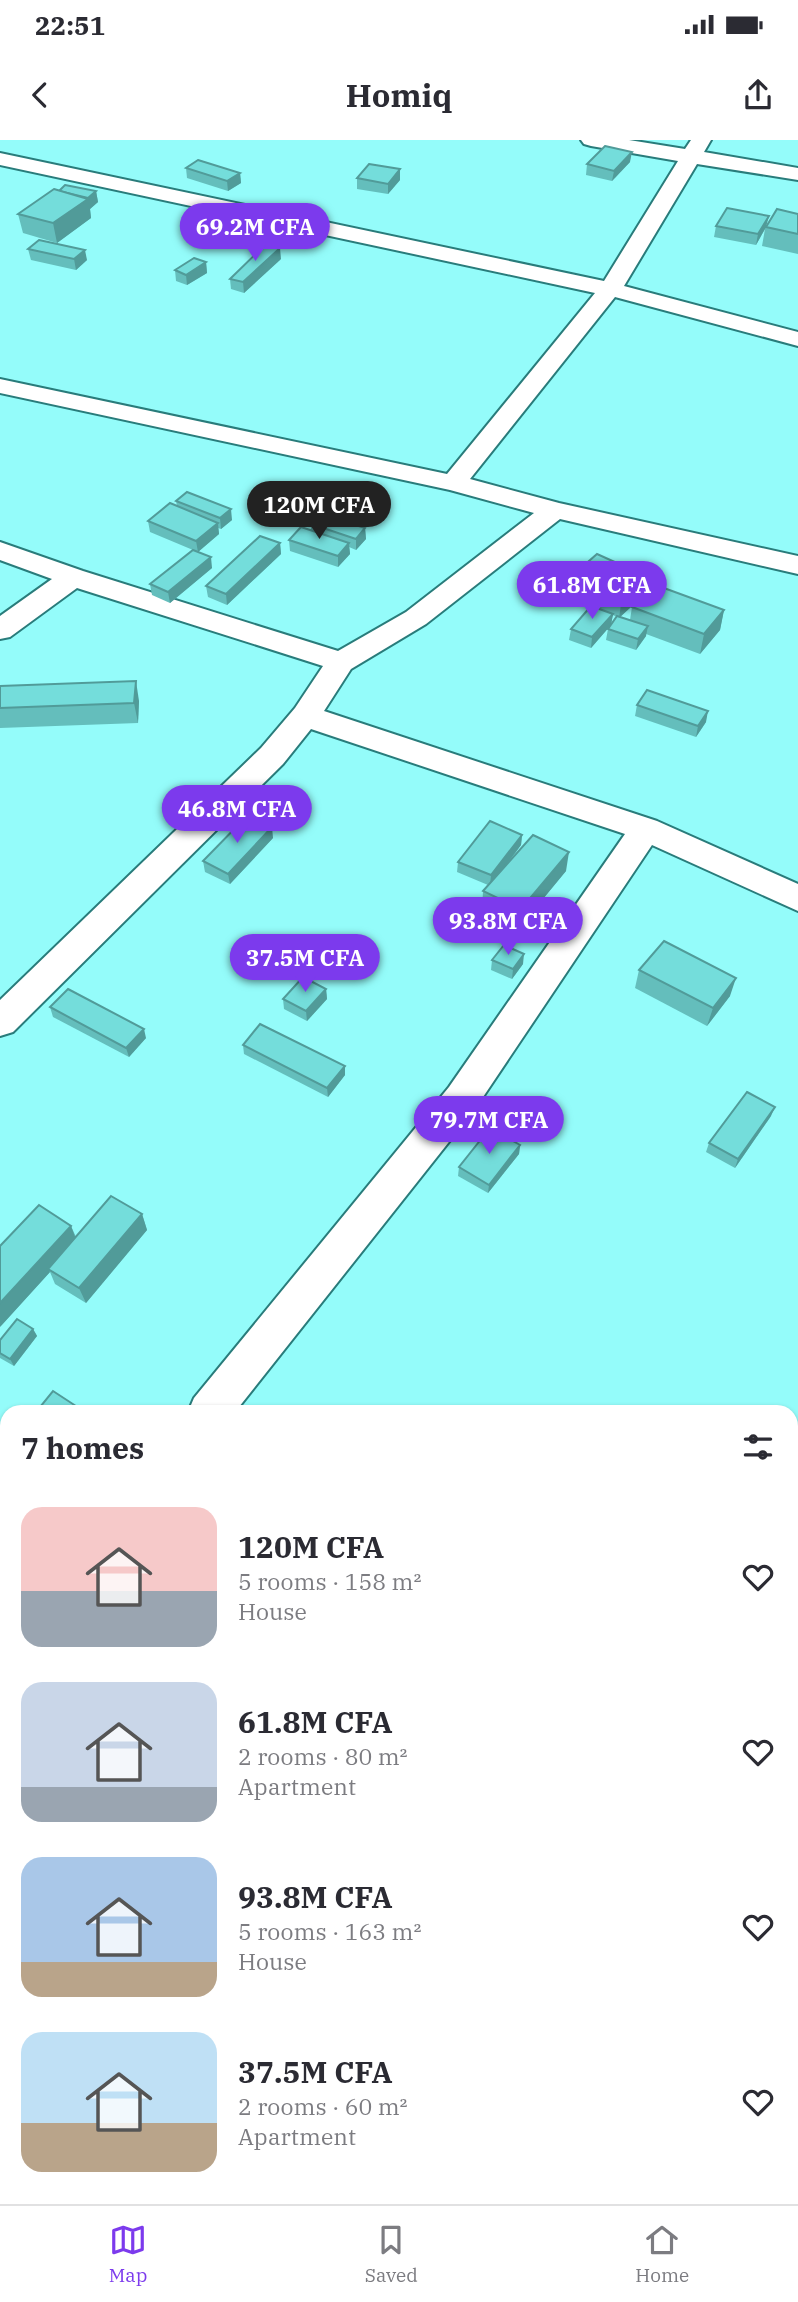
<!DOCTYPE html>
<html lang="en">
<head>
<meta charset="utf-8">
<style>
  :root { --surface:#fff; --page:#f2f2f3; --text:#2b2b33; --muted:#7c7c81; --line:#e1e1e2; --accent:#7c3aed }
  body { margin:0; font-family:"IBM Plex Serif",serif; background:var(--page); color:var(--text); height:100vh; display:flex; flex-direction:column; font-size:26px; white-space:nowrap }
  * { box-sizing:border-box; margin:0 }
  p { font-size:23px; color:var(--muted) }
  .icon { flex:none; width:38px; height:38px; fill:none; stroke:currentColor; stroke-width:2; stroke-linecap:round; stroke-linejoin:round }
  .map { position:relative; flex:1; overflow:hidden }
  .side { position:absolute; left:0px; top:1265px; width:798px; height:800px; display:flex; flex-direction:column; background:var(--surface); border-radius:21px 21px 0 0; box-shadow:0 2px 5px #0004 }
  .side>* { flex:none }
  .price { position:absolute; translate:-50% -60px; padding:0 16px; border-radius:24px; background:var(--accent); color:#fff; font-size:23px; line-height:46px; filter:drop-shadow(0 2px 4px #0008) }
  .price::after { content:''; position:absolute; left:50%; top:42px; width:21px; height:16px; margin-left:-10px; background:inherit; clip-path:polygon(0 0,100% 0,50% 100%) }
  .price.active { background:#222; color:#fff }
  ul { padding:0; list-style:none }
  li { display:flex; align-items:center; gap:21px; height:175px; padding:0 21px }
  li span { display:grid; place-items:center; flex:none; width:196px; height:140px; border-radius:21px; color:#555 }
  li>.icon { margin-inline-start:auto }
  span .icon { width:84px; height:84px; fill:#fffc; stroke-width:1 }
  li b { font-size:30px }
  h2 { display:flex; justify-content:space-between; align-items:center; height:84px; padding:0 21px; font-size:30px }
  .status { display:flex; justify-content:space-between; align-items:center; height:49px; padding:0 35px; background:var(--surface); direction:ltr }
  .status svg { height:19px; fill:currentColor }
  header { display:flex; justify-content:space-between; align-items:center; height:91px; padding:0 21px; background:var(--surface); font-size:32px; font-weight:700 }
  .menu { display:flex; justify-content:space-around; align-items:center; height:98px; border-top:2px solid var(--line); background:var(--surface); font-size:19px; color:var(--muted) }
  .menu a { display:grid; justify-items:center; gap:4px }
  .menu .active { color:var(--accent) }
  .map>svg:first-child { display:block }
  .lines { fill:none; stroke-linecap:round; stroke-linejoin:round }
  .minor-casing { stroke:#297c7b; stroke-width:4 }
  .minor { fill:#fff; fill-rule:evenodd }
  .wall { fill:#64bebc; fill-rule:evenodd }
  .shaded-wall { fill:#519b99 }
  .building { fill:#74dddb; stroke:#519b99; stroke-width:2 }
</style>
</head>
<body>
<div class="status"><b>22:51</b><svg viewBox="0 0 49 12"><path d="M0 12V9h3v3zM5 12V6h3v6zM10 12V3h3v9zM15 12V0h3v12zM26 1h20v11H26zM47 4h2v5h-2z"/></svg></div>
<header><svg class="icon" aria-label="back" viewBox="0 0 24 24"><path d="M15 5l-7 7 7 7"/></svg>Homiq<svg class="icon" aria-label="share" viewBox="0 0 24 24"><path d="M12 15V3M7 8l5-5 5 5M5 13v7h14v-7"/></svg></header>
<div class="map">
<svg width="798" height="2064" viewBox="0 0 798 2064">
  <rect width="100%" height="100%" fill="#94fcfa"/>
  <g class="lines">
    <defs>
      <g id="minor">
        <polygon points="581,0 629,0 685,9 691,0 711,0 704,12 798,28 798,40 697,24 624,146 798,192 798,206 615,157 470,339 559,363 798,416 798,434 560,379 426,484 351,529 324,571 657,681 798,744 798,771 652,705 475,969 235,1272 188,1272 194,1258 449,947 625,694 311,589 283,624 13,892 0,896 0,860 261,608 295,568 323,526 77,448 10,497 0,499 0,476 52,439 0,420 0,402 83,431 338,511 406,472 534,373 450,350 0,253 0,239 447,334 595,153 0,25 0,13 604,141 678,21 591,6 584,4"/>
        <polygon points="7,1499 7,1596 0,1593 0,1502"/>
        <polygon points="798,1586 798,1647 791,1649 791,1589"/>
        <polygon points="7,1648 7,1704 0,1707 0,1651"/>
        <polygon points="606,2058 667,2058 669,2064 608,2064"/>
      </g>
    </defs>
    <!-- minor casing -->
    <use href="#minor" class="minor-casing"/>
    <!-- minor -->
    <use href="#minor" class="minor"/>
  </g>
  <!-- wall -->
  <g class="wall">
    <polygon points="630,22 612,41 586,35 587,24"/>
    <polygon points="186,28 240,33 241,43 228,51 187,38"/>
    <polygon points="357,38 400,40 388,54 357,49"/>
    <polygon points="96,51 98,62 90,69 91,78 57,103 23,93 18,74"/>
    <polygon points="798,74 798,114 762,106 765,89 756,105 714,97 716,86 767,85"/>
    <polygon points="28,109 87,120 76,130 31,120"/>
    <polygon points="281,119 244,153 231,149 230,139"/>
    <polygon points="206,122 207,133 187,145 176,141 175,130"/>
    <polygon points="176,361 232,380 221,389 218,388 219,394 198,412 212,428 170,463 152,455 150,444 193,410 150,392 148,381 177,366"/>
    <polygon points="311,384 365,388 366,399 356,410 349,407 350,414 338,427 290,411 289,400 311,391"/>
    <polygon points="280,403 281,414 227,465 208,457 206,446"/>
    <path d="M572,436H646L643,454L724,470L720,490L700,514L646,494V496L636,510L606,500L608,489L610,486L591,508L569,500L571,489L594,467L570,456ZM636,462L632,467L630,480L620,477ZM613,475L617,477L611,484Z"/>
    <polygon points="0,546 139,561 138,583 0,588"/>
    <polygon points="637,565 706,582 696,597 635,576"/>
    <polygon points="522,695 521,705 509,722 566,731 519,788 482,770 483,751 488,745 457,732 458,722"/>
    <polygon points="273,698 230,744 205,732 203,721"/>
    <polygon points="492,820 523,824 512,839 491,830"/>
    <polygon points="639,830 730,856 707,886 635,848"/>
    <polygon points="326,849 327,859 307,881 284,869 283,859"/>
    <polygon points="50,867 146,898 129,917 53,877"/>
    <polygon points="243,905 345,926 345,935 328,957 244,914"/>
    <polygon points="771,976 735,1028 706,1012 709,1003"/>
    <polygon points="520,1005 519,1014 488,1053 458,1036 459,1027"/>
    <polygon points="142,1074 147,1090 86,1163 55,1144 50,1132 0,1187 71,1086 76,1097"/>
    <polygon points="33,1189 37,1196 14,1226 0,1218 0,1200"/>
    <polygon points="7,1307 7,1371 0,1366 0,1316"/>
    <polygon points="798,1761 798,1799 791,1794 791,1776"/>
  </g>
  <!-- shaded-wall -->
  <g class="shaded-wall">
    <polygon points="632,12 630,22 612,41 614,31"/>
    <polygon points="400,29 400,40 388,54 388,44"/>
    <polygon points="240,33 241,43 228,51 227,41"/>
    <polygon points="96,51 98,62 90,69 91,78 57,103 53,83"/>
    <polygon points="769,76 766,87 756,105 758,94"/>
    <polygon points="280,108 281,119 244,153 243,142"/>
    <polygon points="85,110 87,120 76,130 74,119"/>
    <polygon points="206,122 207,133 187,145 186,135"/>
    <polygon points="231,369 232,380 221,389 220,378"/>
    <polygon points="218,383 219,394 198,412 196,401"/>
    <polygon points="365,388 366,399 356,410 356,399"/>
    <polygon points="280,403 281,414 227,465 226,454"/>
    <polygon points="349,403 350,414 338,427 338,416"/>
    <polygon points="211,417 212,428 170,463 168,452"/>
    <polygon points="646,436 643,456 619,478 622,458"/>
    <polygon points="724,470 720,490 700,514 704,494"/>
    <polygon points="613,474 611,485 591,508 592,497"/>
    <polygon points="648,486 646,496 636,510 638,499"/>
    <polygon points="136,541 139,561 138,583 134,563"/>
    <polygon points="708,571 706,582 696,597 698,586"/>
    <polygon points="272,687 273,698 230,744 228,734"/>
    <polygon points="522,695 521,705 490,746 491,735"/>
    <polygon points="569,712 566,731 519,788 521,769"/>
    <polygon points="524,814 523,824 512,839 513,829"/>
    <polygon points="736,838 730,856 707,886 713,868"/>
    <polygon points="326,849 327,859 307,881 306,871"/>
    <polygon points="144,889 146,898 129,917 126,908"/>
    <polygon points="345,926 345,935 328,957 327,948"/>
    <polygon points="775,967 771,976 735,1028 738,1019"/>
    <polygon points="520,1005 519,1014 488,1053 489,1045"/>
    <polygon points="142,1074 147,1090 86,1163 79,1148"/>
    <polygon points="71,1086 77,1102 48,1129 50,1132 0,1187 0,1163"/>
    <polygon points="33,1189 37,1196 14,1226 10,1219"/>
  </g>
  <!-- building -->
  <g class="building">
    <polygon points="605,6 632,12 614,31 587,24"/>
    <polygon points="198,20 240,33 227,41 186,28"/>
    <polygon points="369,24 400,29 388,44 357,38"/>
    <polygon points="65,45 96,51 88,58 59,51"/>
    <polygon points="54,49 88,59 53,83 18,74"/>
    <polygon points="727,68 769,76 758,94 716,86"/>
    <polygon points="777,69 798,74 798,94 766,87"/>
    <polygon points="39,100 85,110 74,119 28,109"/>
    <polygon points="266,104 280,108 243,142 230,139"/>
    <polygon points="194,118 206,122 186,135 175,130"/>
    <polygon points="187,352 231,369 220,378 176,361"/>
    <polygon points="170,363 218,383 196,401 148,381"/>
    <polygon points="320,374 365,388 356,399 311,384"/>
    <polygon points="301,387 349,403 338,416 289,400"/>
    <polygon points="260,396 280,403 226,454 206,446"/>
    <polygon points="193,410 211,417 168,452 150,444"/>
    <polygon points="597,414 646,436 622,458 572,436"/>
    <polygon points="653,444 724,470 704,494 632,467"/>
    <polygon points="591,466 613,474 592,497 571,489"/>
    <polygon points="617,476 648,486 638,499 608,489"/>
    <polygon points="136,541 134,563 0,568 0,546"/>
    <polygon points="647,550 708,571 698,586 637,565"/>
    <polygon points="247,676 272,687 228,734 203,721"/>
    <polygon points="490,681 522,695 491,735 458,722"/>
    <polygon points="533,695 569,712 521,769 483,751"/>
    <polygon points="664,801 736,838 713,868 639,830"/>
    <polygon points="504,805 524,814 513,829 492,820"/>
    <polygon points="303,837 326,849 306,871 283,859"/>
    <polygon points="68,849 144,889 126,908 50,867"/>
    <polygon points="260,884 345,926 327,948 243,905"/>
    <polygon points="747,952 775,967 738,1019 709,1003"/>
    <polygon points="490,988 520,1005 489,1045 459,1027"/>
    <polygon points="111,1056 142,1074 79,1148 48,1129"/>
    <polygon points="39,1065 71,1086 0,1163 0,1106"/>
    <polygon points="17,1179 33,1189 10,1219 0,1213 0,1200"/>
    <polygon points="53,1251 82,1270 81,1272 36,1272"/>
    <polygon points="7,1307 7,1364 6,1365 0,1360 0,1316"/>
    <polygon points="798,1780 798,1789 795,1787"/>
  </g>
</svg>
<b class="price" style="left:255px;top:123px">69.2M CFA</b>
<b class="price active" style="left:319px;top:401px">120M CFA</b>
<b class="price" style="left:592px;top:481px">61.8M CFA</b>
<b class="price" style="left:237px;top:705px">46.8M CFA</b>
<b class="price" style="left:508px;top:817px">93.8M CFA</b>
<b class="price" style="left:305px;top:854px">37.5M CFA</b>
<b class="price" style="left:489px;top:1016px">79.7M CFA</b>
<section class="side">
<h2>7 homes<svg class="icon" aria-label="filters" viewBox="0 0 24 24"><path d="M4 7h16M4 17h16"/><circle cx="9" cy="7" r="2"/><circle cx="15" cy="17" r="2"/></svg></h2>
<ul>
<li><span style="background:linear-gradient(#f6c9c9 60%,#9aa5b1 0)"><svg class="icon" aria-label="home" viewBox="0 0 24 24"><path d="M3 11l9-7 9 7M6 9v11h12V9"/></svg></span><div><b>120M CFA</b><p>5 rooms · 158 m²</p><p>House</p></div><svg class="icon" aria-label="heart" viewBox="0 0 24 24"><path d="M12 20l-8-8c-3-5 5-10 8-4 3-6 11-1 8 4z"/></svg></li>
<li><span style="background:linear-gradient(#c9d6e8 75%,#9aa5b1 0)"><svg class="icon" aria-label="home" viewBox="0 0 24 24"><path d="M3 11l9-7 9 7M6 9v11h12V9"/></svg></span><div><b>61.8M CFA</b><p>2 rooms · 80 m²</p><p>Apartment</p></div><svg class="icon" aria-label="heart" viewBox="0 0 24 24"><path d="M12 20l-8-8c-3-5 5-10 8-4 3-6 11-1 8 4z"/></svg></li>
<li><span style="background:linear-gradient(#a9c7e8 75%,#b9a48a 0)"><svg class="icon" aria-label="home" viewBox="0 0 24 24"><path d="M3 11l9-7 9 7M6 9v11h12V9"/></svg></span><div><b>93.8M CFA</b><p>5 rooms · 163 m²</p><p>House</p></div><svg class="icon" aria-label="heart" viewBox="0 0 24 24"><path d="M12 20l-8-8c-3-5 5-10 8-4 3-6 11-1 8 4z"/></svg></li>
<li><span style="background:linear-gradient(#bfe0f5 65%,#b9a48a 0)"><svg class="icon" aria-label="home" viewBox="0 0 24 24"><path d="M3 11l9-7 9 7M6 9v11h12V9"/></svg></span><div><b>37.5M CFA</b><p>2 rooms · 60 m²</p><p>Apartment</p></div><svg class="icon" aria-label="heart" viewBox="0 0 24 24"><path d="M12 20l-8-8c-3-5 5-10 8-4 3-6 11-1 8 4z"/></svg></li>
</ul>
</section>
</div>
<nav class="menu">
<a class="active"><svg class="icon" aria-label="map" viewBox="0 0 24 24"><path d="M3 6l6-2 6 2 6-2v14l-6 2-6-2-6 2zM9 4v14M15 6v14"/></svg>Map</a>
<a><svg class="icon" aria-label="saved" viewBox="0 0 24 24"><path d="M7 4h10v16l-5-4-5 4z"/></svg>Saved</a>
<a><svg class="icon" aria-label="home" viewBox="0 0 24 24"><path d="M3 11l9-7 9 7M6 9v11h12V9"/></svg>Home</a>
</nav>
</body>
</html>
